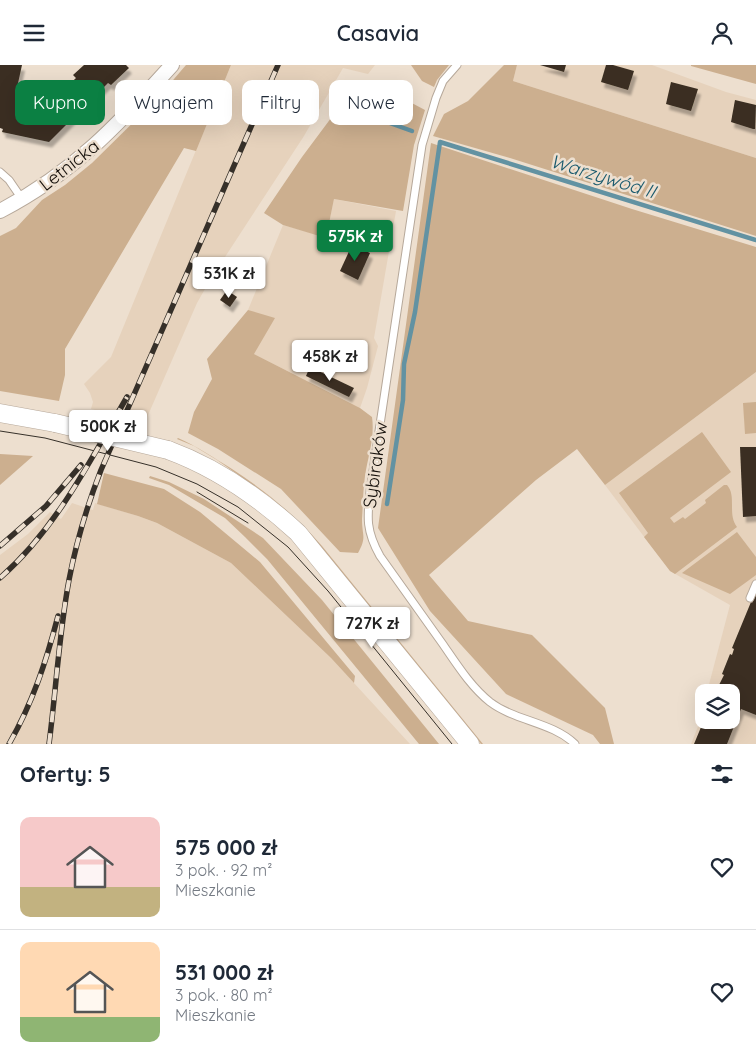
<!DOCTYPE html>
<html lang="pl">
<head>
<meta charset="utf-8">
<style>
  :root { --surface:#fff; --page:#f2f2f3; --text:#1f2937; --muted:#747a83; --line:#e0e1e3; --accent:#0b8043 }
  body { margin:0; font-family:Quicksand,sans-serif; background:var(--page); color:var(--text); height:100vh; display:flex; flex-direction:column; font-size:19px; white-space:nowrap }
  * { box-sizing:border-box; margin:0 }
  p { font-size:16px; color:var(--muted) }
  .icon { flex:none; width:28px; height:28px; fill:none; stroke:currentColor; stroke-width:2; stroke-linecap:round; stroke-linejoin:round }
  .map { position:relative; height:679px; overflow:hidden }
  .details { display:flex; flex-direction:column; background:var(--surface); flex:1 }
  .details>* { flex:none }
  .top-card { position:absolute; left:15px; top:15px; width:500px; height:45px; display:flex; gap:10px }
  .fabs { position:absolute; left:695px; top:619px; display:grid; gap:10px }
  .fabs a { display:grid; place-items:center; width:45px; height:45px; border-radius:10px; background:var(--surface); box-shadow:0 5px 20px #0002; font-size:25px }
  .price { position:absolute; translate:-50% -42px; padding:0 11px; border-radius:5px; background:#fff; color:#222; font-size:16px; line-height:32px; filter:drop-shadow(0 1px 2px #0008) }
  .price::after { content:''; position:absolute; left:50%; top:30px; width:15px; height:11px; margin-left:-8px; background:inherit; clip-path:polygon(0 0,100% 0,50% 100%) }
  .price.active { background:var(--accent); color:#fff }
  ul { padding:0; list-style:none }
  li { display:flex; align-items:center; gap:15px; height:125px; padding:0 20px }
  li+li { border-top:1px solid var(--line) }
  li span { display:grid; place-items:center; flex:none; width:140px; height:100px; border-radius:10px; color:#555 }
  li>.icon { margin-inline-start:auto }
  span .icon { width:60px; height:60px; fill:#fffc; stroke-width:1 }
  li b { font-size:21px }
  h2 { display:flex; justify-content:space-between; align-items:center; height:60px; padding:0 20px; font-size:21px }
  .tag { padding:0 18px; border-radius:10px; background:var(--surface); box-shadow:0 5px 20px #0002; font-size:18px; line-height:45px }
  .tag.active { background:var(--accent); color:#fff }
  header { display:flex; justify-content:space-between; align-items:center; height:65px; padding:0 20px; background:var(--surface); font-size:22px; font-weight:600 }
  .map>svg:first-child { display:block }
  .built { fill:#e6d2bc }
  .green { fill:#ccaf8f }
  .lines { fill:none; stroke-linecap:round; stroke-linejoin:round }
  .stream { stroke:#6292a2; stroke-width:4.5 }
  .building { fill:#3a2f22; filter:url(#shadow) }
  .service-casing { stroke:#b6a89a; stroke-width:9 }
  .minor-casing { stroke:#b6a89a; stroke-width:16 }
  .tertiary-casing { stroke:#b6a89a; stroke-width:19 }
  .service { stroke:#fff; stroke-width:7 }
  .minor { stroke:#fff; stroke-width:14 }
  .tertiary { stroke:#fff; stroke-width:18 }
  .tram { stroke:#363029; stroke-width:1 }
  .rail-casing { stroke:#363029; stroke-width:5.5 }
  .rail { stroke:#eddfcf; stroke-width:4; stroke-dasharray:11; stroke-linecap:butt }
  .tertiary-bridge-casing { stroke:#b6a89a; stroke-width:19; stroke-linecap:butt }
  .tertiary-bridge { stroke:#fff; stroke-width:18 }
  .labels { text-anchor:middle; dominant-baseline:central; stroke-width:5; stroke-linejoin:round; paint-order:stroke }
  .street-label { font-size:18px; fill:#140f0a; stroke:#eddfcf }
  .water-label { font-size:19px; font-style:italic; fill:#1b5b6e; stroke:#eddfcf }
</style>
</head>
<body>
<header><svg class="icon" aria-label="menu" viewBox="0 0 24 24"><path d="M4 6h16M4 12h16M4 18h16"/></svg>Casavia<svg class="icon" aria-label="person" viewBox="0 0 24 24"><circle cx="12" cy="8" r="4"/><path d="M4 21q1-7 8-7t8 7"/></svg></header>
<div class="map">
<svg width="756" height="679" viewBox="0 0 756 679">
  <defs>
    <filter id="shadow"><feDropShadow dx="3" dy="5.5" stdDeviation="1" flood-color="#0004"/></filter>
  </defs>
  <rect width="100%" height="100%" fill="#eddfcf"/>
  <!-- built -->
  <g class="built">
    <polygon points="231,0 375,0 368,9 343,3 304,71 210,215 197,238 145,357 91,344 93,337 90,328 84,319 111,292"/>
    <polygon points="517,0 652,0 726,27 756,35 756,93 513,16"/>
    <polygon points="334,134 396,146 374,273 378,281 367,323 360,343 254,289 248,245 283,160 326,172"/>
    <polygon points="756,307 756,679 691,679 699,659 704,641 704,655 731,655 731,628 707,627 730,540 670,506 605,420"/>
    <polygon points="72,438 93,445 95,438 138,451 157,458 231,498 331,593 410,679 0,679 0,490 28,469 50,447 61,454"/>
  </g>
  <!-- green -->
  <g class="green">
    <polygon points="186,0 231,0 196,86 184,83 65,284 65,310 59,336 0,326 0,171 16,163 42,135 65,120 92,98 156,35"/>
    <polygon points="411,0 449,0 437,15 434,22 422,16"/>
    <polygon points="504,0 517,0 513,16 756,93 756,171 510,93 433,71 444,49 468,36"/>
    <polygon points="691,0 756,0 756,19 691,1"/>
    <polygon points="362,27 408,36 425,45 414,80 403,146 334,134 326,173 283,160 264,148 302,92 337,45 345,46"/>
    <polygon points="431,78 632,144 756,182 756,307 605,420 577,384 536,415 429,510 468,556 532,570 605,643 614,679 600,679 593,670 506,629 430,546 378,463"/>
    <path d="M248,245L275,253L254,289L360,343L372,352C375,372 368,391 365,411C363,425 363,440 362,454C362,471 367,472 358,488L340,487L281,424L218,384L188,368L194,347L212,314L207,294Z"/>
    <polygon points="756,337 756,368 745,369 743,338"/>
    <path d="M702,367L731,407L670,453L674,458L683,452L685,454L706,438L705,435L724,420H727C737,431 727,449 737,462L675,509L670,506L644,472L648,468L619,428Z"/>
    <path d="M178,373C197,381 214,393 232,404C267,427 294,449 322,481L483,679H481L298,456L270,432L217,395L194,381L177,374Z"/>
    <polygon points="0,389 33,391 0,420"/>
    <polygon points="104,408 164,424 200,447 260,497 355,611 354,618 331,593 231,498 157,458 138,451 97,439"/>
    <polygon points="150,411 169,417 204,434 263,473 322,535 439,679 419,679 267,494 245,472 225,453 196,436 169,420 149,413"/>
    <polygon points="737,467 756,492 756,510 730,529 682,508"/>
  </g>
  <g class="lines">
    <!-- stream -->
    <g class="stream">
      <polyline points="352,38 362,48 412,66"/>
      <polyline points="387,439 403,335 404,299 415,247 440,77 756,175"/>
    </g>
  </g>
  <!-- building -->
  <g class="building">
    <polygon points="0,0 22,0 15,32 17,33 15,42 29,45 28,48 41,51 50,42 48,40 76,13 73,10 84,0 126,0 129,3 111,20 108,18 49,77 2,67 3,64 0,63"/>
    <polygon points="540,0 566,0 564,7"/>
    <polygon points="606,0 613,0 634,6 628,25 601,17"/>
    <polygon points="671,17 698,24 691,46 666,39"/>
    <polygon points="735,35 756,40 755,64 753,64 731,57"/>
    <polygon points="352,180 370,188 358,215 340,206"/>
    <polygon points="227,225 237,232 230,242 220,235"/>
    <polygon points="310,302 354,323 349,332 306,311"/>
    <polygon points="740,382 756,382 756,451 743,452"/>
    <polygon points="756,530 756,650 741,644 727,679 694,679 704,655 731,655 731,628 715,628 724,610 722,609 730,589 732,590 734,584 732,583 751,537 752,538"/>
  </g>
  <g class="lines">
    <defs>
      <g id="service">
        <path d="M457,0L443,16L436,33L422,80L370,426C367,453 366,466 380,491C401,520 421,549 442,578C456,598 470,621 490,637C515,656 552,657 575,679"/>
        <polyline points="0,107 9,115 22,134"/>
        <polyline points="750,533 756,519"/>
      </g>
      <path id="minor" d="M0,146C73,108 118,60 172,0"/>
      <g id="tertiary">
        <polyline points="0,348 55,358"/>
        <path d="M168,385C217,403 260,433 298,468L470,679"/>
      </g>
    </defs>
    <!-- service casing -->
    <use href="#service" class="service-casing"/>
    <!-- minor casing -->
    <use href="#minor" class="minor-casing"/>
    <!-- tertiary casing -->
    <use href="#tertiary" class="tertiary-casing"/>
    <!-- service -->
    <use href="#service" class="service"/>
    <!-- minor -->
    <use href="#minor" class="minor"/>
    <!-- tertiary -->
    <use href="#tertiary" class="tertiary"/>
    <!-- tram -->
    <g class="tram">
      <polyline points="0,366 45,373 156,402 197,419 238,442 288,482 328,526 452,679"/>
      <polyline points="197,427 248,458"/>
    </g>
    <defs>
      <g id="rail">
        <polyline points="0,481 46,441 81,400"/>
        <path d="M0,513C56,464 90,396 127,332"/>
        <path d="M9,679C33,637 46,597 58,551"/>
        <path d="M49,679C56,625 59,569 69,515C76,478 87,441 101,405L278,0"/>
      </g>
    </defs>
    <!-- rail casing -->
    <use href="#rail" class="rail-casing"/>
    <!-- rail -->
    <use href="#rail" class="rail"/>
    <defs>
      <polyline id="tertiary-bridge" points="55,358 168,385"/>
    </defs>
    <!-- tertiary-bridge casing -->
    <use href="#tertiary-bridge" class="tertiary-bridge-casing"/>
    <!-- tertiary-bridge -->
    <use href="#tertiary-bridge" class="tertiary-bridge"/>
  </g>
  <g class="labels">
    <!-- street labels -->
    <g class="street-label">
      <text transform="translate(69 100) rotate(-38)">Letnicka</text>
      <text transform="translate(375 400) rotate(-82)">Sybiraków</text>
    </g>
    <!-- water labels -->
    <g class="water-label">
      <text transform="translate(603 111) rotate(17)">Warzywód II</text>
    </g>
  </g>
</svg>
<div class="fabs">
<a><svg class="icon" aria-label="layers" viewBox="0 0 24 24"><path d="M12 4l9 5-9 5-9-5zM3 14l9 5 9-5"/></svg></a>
</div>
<b class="price active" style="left:355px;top:197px">575K zł</b>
<b class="price" style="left:229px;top:234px">531K zł</b>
<b class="price" style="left:330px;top:317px">458K zł</b>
<b class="price" style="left:108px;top:387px">500K zł</b>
<b class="price" style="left:372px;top:584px">727K zł</b>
<div class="top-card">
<a class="tag active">Kupno</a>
<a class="tag">Wynajem</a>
<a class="tag">Filtry</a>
<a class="tag">Nowe</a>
</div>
</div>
<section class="details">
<h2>Oferty: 5<svg class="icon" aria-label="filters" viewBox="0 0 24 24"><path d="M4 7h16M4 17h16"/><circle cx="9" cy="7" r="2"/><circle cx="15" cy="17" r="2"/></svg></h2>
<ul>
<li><span style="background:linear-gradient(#f6c9c9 70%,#c2b280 0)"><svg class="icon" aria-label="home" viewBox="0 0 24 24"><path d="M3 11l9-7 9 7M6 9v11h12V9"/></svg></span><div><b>575 000 zł</b><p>3 pok. · 92 m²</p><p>Mieszkanie</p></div><svg class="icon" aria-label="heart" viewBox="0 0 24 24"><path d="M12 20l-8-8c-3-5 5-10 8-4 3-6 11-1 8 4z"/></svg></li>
<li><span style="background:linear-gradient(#ffd9b3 75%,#8fb573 0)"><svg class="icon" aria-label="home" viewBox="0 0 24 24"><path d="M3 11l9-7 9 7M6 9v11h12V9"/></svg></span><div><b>531 000 zł</b><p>3 pok. · 80 m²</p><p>Mieszkanie</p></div><svg class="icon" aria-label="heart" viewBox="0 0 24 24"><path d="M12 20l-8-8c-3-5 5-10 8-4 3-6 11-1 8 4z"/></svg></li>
</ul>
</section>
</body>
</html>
